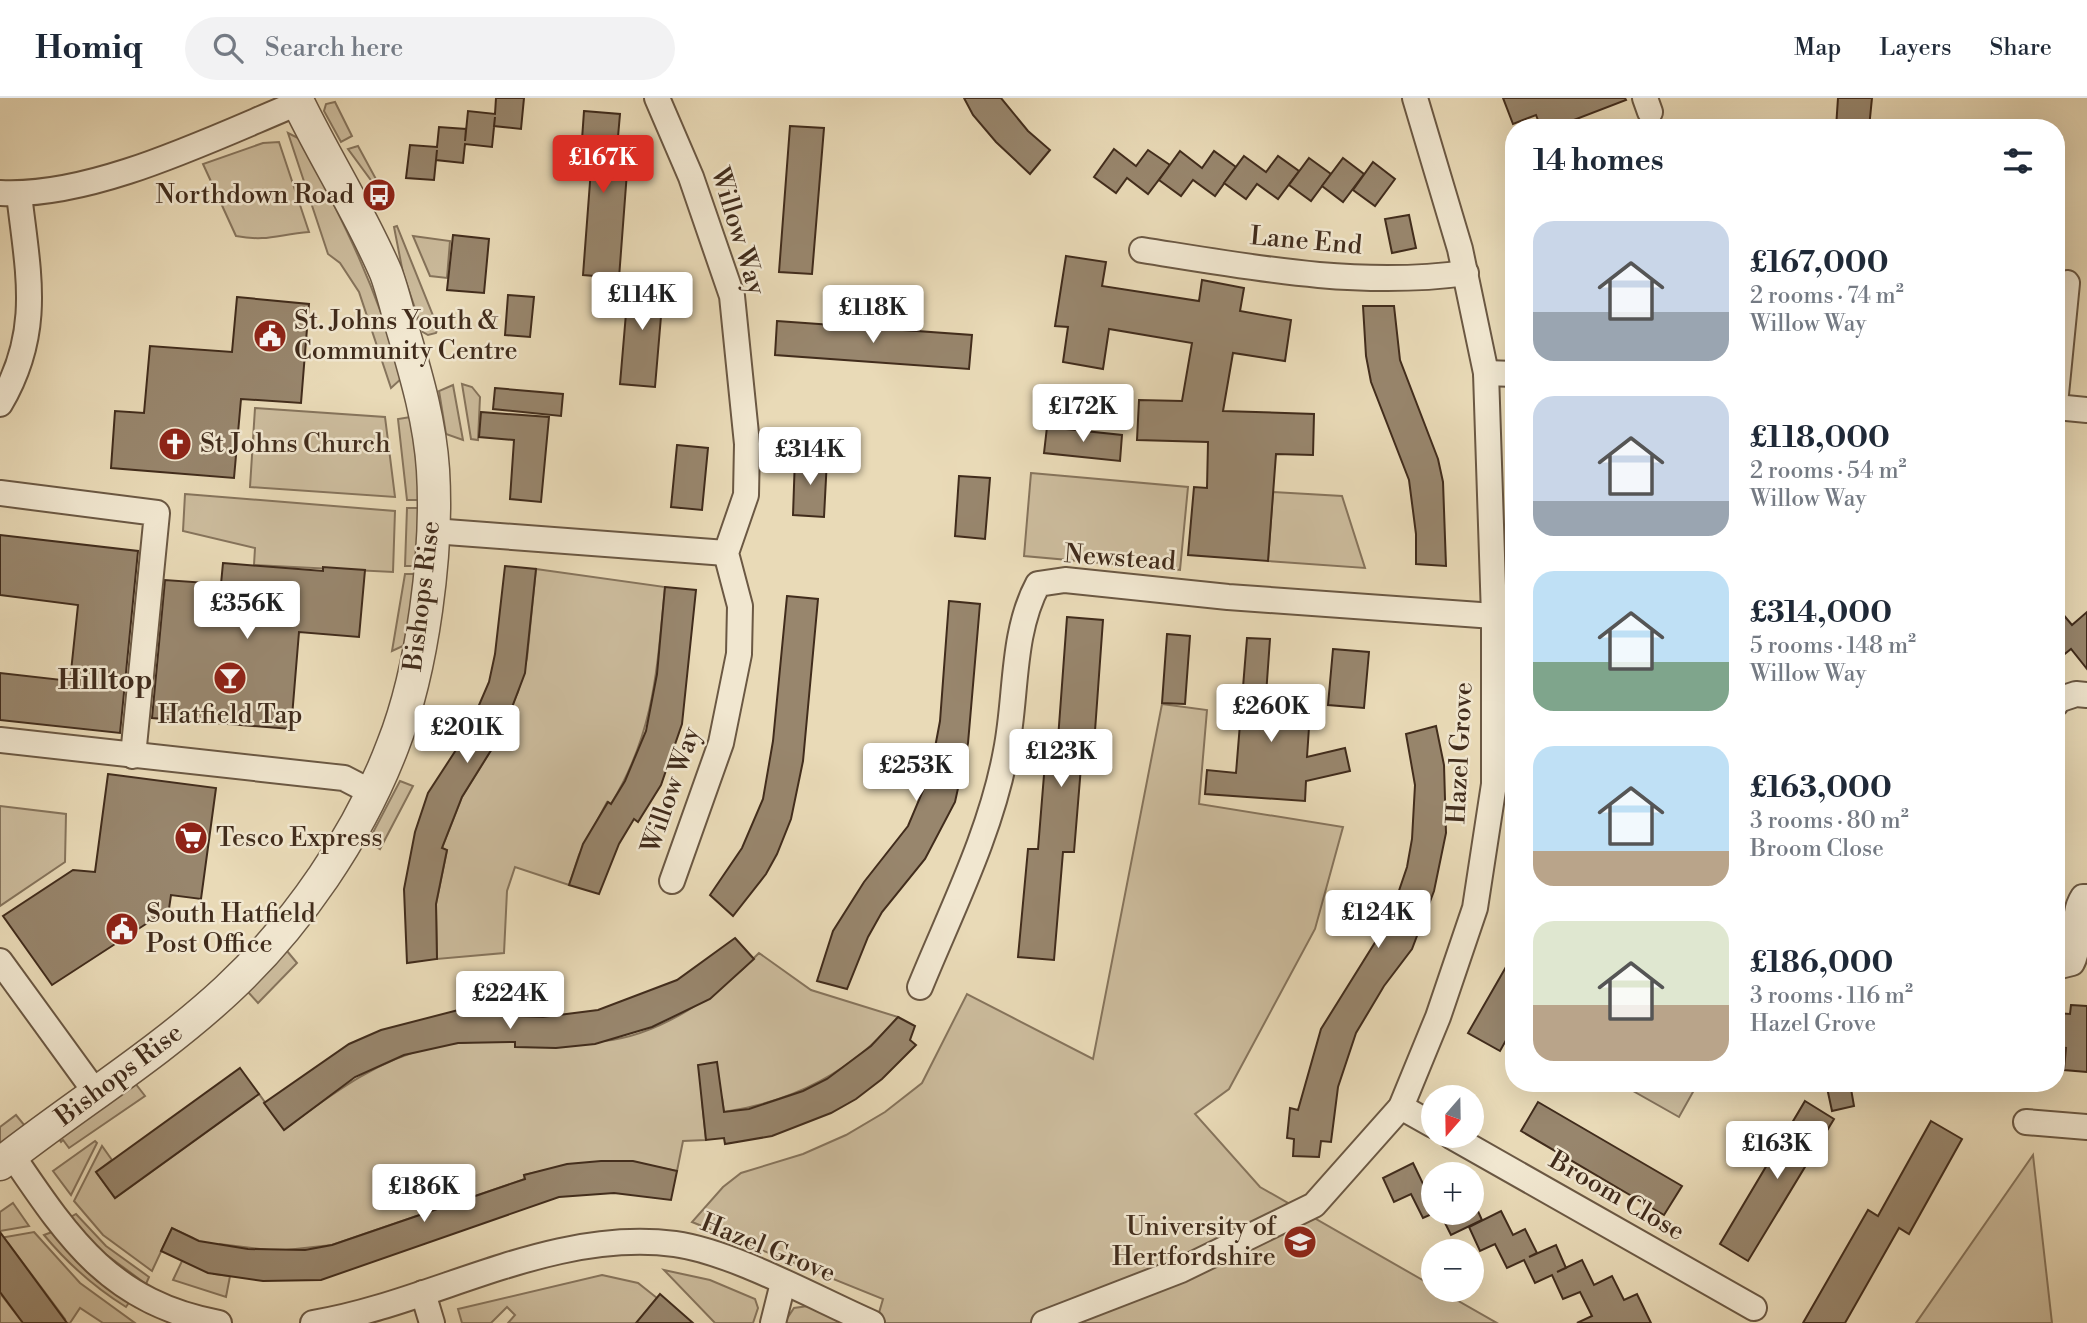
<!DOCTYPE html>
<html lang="en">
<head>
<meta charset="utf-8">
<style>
  :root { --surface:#fff; --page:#f2f2f3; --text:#1f2937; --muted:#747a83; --line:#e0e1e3; --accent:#d93025 }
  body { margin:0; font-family:"Libre Bodoni",serif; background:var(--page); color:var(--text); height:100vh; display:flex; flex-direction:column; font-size:26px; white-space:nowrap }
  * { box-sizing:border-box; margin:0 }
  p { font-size:23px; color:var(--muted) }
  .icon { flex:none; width:38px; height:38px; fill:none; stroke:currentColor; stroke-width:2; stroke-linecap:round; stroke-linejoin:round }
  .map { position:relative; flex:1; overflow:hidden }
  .drawer { position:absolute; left:1505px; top:21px; width:560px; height:973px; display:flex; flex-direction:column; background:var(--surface); border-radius:28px; box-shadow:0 7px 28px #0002 }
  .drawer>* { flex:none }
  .needle { width:46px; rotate:200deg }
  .fabs { position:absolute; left:1421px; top:987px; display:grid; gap:14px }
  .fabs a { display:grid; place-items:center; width:63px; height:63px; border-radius:50%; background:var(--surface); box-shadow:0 7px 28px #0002; font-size:35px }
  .price { position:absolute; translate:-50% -60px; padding:0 16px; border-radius:7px; background:#fff; color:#222; font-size:23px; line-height:46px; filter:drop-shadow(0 2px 4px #0008) }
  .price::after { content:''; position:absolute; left:50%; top:42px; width:21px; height:16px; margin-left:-10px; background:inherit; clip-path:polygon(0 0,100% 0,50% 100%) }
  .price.selected { background:var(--accent); color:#fff }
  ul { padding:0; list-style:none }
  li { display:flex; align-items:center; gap:21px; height:175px; padding:0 28px }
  li span { display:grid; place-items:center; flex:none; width:196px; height:140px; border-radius:21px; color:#555 }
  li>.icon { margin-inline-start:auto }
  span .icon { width:84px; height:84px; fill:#fffc; stroke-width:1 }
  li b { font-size:30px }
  h2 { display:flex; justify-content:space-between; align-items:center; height:84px; padding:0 28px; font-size:30px }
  header { display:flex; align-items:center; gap:42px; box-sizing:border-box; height:98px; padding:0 35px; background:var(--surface); border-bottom:2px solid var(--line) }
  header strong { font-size:33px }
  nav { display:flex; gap:38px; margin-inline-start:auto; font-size:24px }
  .search { width:490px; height:63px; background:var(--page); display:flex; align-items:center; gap:18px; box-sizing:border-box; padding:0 24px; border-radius:38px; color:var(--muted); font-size:26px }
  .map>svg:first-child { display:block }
  .green { fill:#ccbc9d; stroke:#86745c; stroke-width:2 }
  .building { fill:#98866d; stroke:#412c1c; stroke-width:2 }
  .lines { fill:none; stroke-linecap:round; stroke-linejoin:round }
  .minor-casing { stroke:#6b5843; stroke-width:28 }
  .tertiary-casing { stroke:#6b5843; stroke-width:35 }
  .minor { stroke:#f1e7d0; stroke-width:24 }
  .tertiary { stroke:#f1e7d0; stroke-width:32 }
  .labels { text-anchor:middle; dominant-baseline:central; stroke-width:5; stroke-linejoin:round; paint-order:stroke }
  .poi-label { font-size:26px; fill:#412c1c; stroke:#f1e7d0; text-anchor:start }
  .street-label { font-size:26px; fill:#412c1c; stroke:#f1e7d0 }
  .neighbourhood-label { font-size:28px; font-weight:bold; fill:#412c1c; stroke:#f1e7d0 }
</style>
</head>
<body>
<header>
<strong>Homiq</strong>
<div class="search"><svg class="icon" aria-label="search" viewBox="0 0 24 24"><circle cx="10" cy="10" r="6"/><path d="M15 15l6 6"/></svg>Search here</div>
<nav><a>Map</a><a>Layers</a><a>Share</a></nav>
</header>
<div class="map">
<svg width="2087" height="1225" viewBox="0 0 2087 1225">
  <rect width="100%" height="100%" fill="#e9dab7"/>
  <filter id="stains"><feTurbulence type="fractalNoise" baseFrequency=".00286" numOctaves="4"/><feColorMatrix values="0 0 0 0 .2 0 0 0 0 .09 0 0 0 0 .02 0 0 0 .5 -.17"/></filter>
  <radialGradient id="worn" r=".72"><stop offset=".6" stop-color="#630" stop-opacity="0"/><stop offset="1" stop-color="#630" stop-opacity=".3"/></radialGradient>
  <!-- green -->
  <g class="green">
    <polygon points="335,4 352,38 341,44 324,13 326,6"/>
    <path d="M288,35L300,41C344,124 377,190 402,280L391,290L359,194L340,165L328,156Z"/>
    <path d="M279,44L309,134C279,136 268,144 236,138L203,66L263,45Z"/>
    <polygon points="358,48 377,83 373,85 348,51"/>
    <polygon points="397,128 438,230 436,235 428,237 423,234 403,175 394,129"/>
    <polygon points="413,138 450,143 447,180 430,178"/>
    <polygon points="462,286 472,289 480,299 478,342 471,341"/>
    <polygon points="453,287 463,342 446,336 439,293"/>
    <polygon points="255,310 385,319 395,399 250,389"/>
    <polygon points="411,319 421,402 407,402 398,321"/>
    <polygon points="1031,375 1188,389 1180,472 1024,458"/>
    <polygon points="1273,394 1342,398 1365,470 1268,463"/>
    <polygon points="185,396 395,413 393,474 254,467 255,450 183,433"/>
    <polygon points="407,410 421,410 419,468 405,468"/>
    <path d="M536,471L665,489C657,570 655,634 611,706L607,704L579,757L569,787L515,769L507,793L504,855L437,861L436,806L447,752L442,750L462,699L493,649L518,594L527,560Z"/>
    <polygon points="405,476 420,476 405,547 392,553"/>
    <polygon points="1162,606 1207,612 1199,706 1343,729 1315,831 1229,991 1195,1016 1260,1089 1433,1188 1433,1192 1439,1192 1497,1225 876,1225 883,1201 692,1124 723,1089 741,1075 803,1056 846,1037 885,1014 922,985 967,896 1093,961"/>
    <polygon points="400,683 413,688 380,751 368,744"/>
    <polygon points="0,708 66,716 65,764 0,808"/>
    <polygon points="287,853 297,865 258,905 248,894"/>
    <path d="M759,855L811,892L898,919C854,973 793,1004 724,1014L722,1000L702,1003L706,1042L683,1043L677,1073C625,1061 576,1064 524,1077L525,1081L332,1147L277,1153L220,1146L214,1176L230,1178L226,1199L173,1182L193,1140L172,1130L152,1173L103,1137L74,1103L102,1048L112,1062L96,1074L115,1100L259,996L284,1031C331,997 374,963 432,949C488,937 546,948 603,943C660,938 721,895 759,855Z"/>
    <polygon points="135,985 145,998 69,1050 63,1042 61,1044 59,1041"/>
    <polygon points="1619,985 1698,985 1679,1019"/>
    <polygon points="16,1017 25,1028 0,1046 0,1029"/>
    <polygon points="95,1043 97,1045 71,1097 53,1073"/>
    <polygon points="2033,1057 2052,1225 1916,1225"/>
    <polygon points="13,1105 29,1128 0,1133 0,1114"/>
    <polygon points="76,1116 106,1148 149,1179 146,1186 93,1147 69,1120"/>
    <polygon points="34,1134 80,1185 135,1225 103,1225 80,1210 70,1225 60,1225 65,1221 8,1145 0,1140"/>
    <path d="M52,1134L85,1169L130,1203L126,1209C94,1189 68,1166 44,1137Z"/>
    <polygon points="664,1172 710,1182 755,1201 758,1210 753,1225 715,1225"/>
    <polygon points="602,1177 638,1185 657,1200 647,1225 508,1225 515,1217 507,1209 491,1225 462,1225 458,1211"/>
    <polygon points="0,1194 0,1195 23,1225 0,1225"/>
    <polygon points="808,1208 847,1225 784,1225 794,1210"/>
  </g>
  <!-- building -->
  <g class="building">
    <polygon points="496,0 524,0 521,31 494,28 495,19 492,49 465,46 463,65 436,62 437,52 434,82 406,80 410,47 437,49 439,29 466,31 465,43 468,13 495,16"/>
    <polygon points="964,0 1001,0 1028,33 1050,52 1030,76 996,44 973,17"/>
    <polygon points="1503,0 1625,0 1626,2 1553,30 1541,30 1536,17 1513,26"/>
    <polygon points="1838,0 1872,0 1869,30 1836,30"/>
    <polygon points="584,13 620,16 615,73 627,74 619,180 583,177 591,71 580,70"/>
    <polygon points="790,28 824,30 812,176 779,174"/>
    <polygon points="1114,51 1136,68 1148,52 1170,67 1148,96 1127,80 1116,95 1094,79"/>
    <polygon points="1180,53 1202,70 1214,53 1236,69 1215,98 1193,82 1181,98 1159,82"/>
    <polygon points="1244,58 1266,74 1278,58 1299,73 1278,101 1257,86 1246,101 1224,85"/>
    <polygon points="1309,60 1331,76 1311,103 1289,87"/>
    <polygon points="1343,60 1364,76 1343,104 1322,88"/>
    <polygon points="1373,64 1395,81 1375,108 1353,92"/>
    <polygon points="1409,117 1416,150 1392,155 1385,121"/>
    <polygon points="453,137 489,141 484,195 447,192"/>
    <polygon points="1066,158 1106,164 1102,188 1199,203 1202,182 1244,190 1240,213 1291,222 1285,263 1233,255 1223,313 1314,316 1313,357 1276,356 1268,463 1188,457 1194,389 1207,390 1208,344 1137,342 1139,302 1182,303 1192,245 1109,231 1103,271 1063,264 1068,229 1055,228"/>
    <polygon points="629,180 664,183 655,289 620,286"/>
    <polygon points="508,197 534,199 530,239 505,237"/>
    <polygon points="237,199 309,206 301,305 241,301 234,380 111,370 115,313 144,315 150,248 232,254"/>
    <polygon points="1363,208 1394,208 1400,262 1438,361 1443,384 1446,468 1416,466 1416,436 1409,382 1371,284 1366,258"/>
    <polygon points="777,223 972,237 969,271 775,257"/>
    <polygon points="495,290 563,296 561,318 493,311"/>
    <polygon points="481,314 549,319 541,404 510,401 514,342 479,339"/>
    <polygon points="1047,329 1122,337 1120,363 1044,355"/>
    <polygon points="677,347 708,350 702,412 671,409"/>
    <polygon points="795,359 827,361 824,419 793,417"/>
    <polygon points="959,378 990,380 985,441 955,438"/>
    <polygon points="0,437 138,453 120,635 0,622 0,575 70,583 78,507 0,497"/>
    <polygon points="223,465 323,473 323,469 365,472 359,539 299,534 291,631 152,620 165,482 221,486"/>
    <polygon points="505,468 536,471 525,575 503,633 462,699 442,750 447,752 436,806 437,861 407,865 404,791 415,734 428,695 467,635 489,584 495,556"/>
    <polygon points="665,489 696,492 682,626 661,687 638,724 634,721 619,746 599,796 569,787 583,746 608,704 611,706 625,683 646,633 657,576"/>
    <polygon points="787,498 818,501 803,663 791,721 777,756 766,776 733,818 710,797 742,750 763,701 773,643"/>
    <polygon points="949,503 980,506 968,645 955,704 925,761 882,814 868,839 847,891 817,883 833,833 864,784 908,728 930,676 940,623"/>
    <polygon points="2056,508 2072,527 2087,514 2087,571 2071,551 2056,563"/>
    <polygon points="1067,519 1103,522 1095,633 1084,632 1074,754 1063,754 1054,862 1018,859 1028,751 1038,751 1047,640 1058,641"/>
    <polygon points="1167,536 1190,538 1185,606 1162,605"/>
    <polygon points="1247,540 1270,541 1265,611 1310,615 1307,659 1345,650 1350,673 1306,683 1305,703 1205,696 1207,672 1236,675"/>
    <polygon points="1333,551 1369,554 1364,610 1328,607"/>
    <polygon points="1436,628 1444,667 1446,735 1434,793 1412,851 1384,888 1356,935 1338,989 1331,1044 1321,1043 1319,1059 1293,1058 1294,1041 1287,1040 1290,1010 1298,1012 1321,931 1389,822 1407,769 1412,741 1415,687 1406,636"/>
    <polygon points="108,676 216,690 201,801 171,797 169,811 52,887 3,818 73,772 95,774"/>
    <polygon points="735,840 754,861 710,901 652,929 595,946 556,950 515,949 515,944 458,945 404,957 355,979 284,1032 264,1005 349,946 381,932 466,910 516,912 516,918 543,919 598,912 677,882"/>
    <polygon points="1514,855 1514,928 1500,953 1468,935"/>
    <polygon points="2071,907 2087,908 2087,974 2064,972 2066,950 2056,949 2056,915 2070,916"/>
    <polygon points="898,919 915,928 910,942 916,947 882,981 856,1001 831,1015 772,1038 725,1046 724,1040 706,1042 698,967 717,964 724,1014 749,1011 803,993 827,981 871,948"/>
    <polygon points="240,970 259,996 115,1100 96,1074"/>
    <polygon points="1826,985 1850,985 1854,1008 1832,1013"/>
    <polygon points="1805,1003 1834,1021 1748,1163 1720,1146"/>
    <polygon points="1538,1004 1682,1088 1664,1117 1521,1033"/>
    <polygon points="1931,1023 1962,1041 1909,1136 1899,1130 1845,1225 1803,1225 1868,1112 1878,1118"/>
    <polygon points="601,1063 633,1063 677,1073 671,1102 614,1095 559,1099 321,1182 263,1183 208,1175 161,1153 172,1130 199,1143 248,1151 305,1152 332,1147 525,1081 524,1077 567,1066"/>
    <polygon points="1413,1065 1425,1090 1433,1086 1434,1115 1423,1120 1411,1096 1394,1104 1383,1080"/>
    <polygon points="1472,1100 1482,1122 1451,1137 1440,1115 1472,1115"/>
    <polygon points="1501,1113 1513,1137 1525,1131 1537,1155 1529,1159 1556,1147 1566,1170 1557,1174 1582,1162 1594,1187 1612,1178 1624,1202 1637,1196 1651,1225 1577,1225 1592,1218 1580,1194 1563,1201 1552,1177 1535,1185 1524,1162 1507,1170 1495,1146 1480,1153 1469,1129"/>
    <polygon points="0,1134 67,1225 23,1225 0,1194"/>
    <polygon points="660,1196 693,1225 636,1225"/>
  </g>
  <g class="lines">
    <defs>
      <g id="minor">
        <polyline points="657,0 691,79 732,198 747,346 746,397 726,455 740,508 739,556 721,645 672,783"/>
        <polyline points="1645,0 1650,14"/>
        <path d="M0,95C93,100 213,40 298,5"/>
        <path d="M1142,152C1249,169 1357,190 1466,175"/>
        <polyline points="1486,275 1514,276"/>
        <polyline points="2056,296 2067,185"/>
        <path d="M0,306C43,233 28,175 19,96"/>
        <polyline points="2056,309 2087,312"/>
        <polyline points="0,395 157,415 133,658"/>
        <polyline points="433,433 726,455"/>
        <polyline points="2056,606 2058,602 2076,596 2087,597"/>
        <polyline points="0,642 344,680 371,694"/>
        <polyline points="0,863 96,995"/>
        <path d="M2056,869L2072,865C2083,844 2069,820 2083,799H2087"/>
        <path d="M920,889C951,813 991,735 1006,653C1017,599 1011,536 1038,486L1065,482L1228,499L1494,518"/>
        <polyline points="1401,1009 1433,1027"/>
        <polyline points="2026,1024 2087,1029"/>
        <polyline points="1451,1038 1754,1210"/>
        <path d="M12,1057C69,1141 111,1205 219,1225"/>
        <polyline points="423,1195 432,1225"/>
        <path d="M313,1225C434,1205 549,1130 675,1146C733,1154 817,1201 872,1225"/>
        <polyline points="773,1225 783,1185"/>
        <polyline points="1044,1225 1181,1172 1314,1107 1401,1009 1438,919 1475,810 1494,686 1494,518 1486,275 1460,151 1415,0"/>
      </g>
      <path id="tertiary" d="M0,1066C75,1007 157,957 227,892C297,827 359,737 393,647C423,571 438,453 433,372C430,325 417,280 404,236C398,216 393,194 386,175C360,114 324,59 296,0"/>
    </defs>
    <!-- minor casing -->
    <use href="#minor" class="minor-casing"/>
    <!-- tertiary casing -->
    <use href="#tertiary" class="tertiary-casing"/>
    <!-- minor -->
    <use href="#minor" class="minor"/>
    <!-- tertiary -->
    <use href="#tertiary" class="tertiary"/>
  </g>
  <!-- icons -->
  <defs>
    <symbol id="bus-disc" viewBox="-11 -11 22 22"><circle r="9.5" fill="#8f2418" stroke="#f1e7d0"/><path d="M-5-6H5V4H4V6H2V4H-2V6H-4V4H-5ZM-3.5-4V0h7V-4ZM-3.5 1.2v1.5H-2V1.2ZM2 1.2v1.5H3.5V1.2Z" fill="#fff"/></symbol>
    <symbol id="civic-disc" viewBox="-11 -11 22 22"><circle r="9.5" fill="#8f2418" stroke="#f1e7d0"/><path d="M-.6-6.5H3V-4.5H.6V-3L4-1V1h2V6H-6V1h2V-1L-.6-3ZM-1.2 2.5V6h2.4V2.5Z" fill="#fff"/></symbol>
    <symbol id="church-disc" viewBox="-11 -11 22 22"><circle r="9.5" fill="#8f2418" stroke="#f1e7d0"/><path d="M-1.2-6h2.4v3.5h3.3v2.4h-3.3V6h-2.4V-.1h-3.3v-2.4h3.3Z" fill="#fff"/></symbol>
    <symbol id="bar-disc" viewBox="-11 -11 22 22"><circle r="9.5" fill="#8f2418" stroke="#f1e7d0"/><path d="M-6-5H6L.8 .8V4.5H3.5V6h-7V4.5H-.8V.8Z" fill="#fff"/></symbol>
    <symbol id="supermarket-disc" viewBox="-11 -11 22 22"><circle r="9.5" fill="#8f2418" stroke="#f1e7d0"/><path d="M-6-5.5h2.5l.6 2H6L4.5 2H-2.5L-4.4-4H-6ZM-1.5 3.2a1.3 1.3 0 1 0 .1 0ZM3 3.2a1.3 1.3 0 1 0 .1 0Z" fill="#fff"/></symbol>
    <symbol id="university-disc" viewBox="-11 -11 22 22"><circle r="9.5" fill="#8f2418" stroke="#f1e7d0"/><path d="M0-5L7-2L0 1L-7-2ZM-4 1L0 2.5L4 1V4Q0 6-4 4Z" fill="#fff"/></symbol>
  </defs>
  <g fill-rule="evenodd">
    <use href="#bus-disc" x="360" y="78" width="38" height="38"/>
    <use href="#civic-disc" x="251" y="219" width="38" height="38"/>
    <use href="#church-disc" x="156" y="327" width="38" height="38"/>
    <use href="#bar-disc" x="211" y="561" width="38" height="38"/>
    <use href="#supermarket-disc" x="172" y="721" width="38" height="38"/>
    <use href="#civic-disc" x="103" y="812" width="38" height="38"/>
    <use href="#university-disc" x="1281" y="1125" width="38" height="38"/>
  </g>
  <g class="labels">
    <!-- poi labels -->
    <g class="poi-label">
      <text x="354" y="97" text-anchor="end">Northdown Road</text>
      <text x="294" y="223">St. Johns Youth &amp;<tspan x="294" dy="30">Community Centre</tspan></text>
      <text x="200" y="346">St Johns Church</text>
      <text x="230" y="617" text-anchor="middle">Hatfield Tap</text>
      <text x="216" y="740">Tesco Express</text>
      <text x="146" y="816">South Hatfield<tspan x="146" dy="30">Post Office</tspan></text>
      <text x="1276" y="1129" text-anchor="end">University of<tspan x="1276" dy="30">Hertfordshire</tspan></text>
    </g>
    <!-- street labels -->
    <g class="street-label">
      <text transform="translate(738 133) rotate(73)">Willow Way</text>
      <text transform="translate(1306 143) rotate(5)">Lane End</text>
      <text transform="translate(1120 460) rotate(4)">Newstead</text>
      <text transform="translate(422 498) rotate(-83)">Bishops Rise</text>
      <text transform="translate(1460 655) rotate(-87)">Hazel Grove</text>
      <text transform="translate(671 692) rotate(-71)">Willow Way</text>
      <text transform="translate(119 977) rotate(-37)">Bishops Rise</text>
      <text transform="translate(1617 1098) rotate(30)">Broom Close</text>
      <text transform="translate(768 1150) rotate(22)">Hazel Grove</text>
    </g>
    <!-- neighbourhood labels -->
    <g class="neighbourhood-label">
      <text x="105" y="582">Hilltop</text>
    </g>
  </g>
  <rect width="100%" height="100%" filter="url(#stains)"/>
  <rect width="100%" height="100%" fill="url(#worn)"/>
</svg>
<div class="fabs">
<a><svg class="needle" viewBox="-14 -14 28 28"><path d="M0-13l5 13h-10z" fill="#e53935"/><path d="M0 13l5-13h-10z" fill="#747a83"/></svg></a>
<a>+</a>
<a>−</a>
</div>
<b class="price selected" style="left:603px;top:97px">£167K</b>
<b class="price" style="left:642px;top:234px">£114K</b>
<b class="price" style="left:873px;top:247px">£118K</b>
<b class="price" style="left:1083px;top:346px">£172K</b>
<b class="price" style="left:810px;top:389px">£314K</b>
<b class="price" style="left:247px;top:543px">£356K</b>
<b class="price" style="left:1271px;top:646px">£260K</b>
<b class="price" style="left:467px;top:667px">£201K</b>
<b class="price" style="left:1061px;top:691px">£123K</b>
<b class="price" style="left:916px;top:705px">£253K</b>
<b class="price" style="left:1378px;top:852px">£124K</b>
<b class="price" style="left:510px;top:933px">£224K</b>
<b class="price" style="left:1777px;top:1083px">£163K</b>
<b class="price" style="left:424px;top:1126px">£186K</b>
<section class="drawer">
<h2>14 homes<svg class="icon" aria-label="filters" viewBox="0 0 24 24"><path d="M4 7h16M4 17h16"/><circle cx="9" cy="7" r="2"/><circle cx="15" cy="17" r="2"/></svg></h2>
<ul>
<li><span style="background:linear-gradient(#c9d6e8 65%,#9aa5b1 0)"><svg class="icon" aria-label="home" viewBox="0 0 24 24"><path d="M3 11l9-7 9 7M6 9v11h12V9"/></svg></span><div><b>£167,000</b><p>2 rooms · 74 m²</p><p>Willow Way</p></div></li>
<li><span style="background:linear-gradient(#c9d6e8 75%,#9aa5b1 0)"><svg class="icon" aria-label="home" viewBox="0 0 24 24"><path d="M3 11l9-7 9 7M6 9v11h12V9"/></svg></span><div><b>£118,000</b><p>2 rooms · 54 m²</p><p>Willow Way</p></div></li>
<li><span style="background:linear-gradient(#bfe0f5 65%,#7fa58c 0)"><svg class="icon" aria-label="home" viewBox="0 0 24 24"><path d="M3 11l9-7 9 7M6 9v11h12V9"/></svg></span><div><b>£314,000</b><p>5 rooms · 148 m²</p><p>Willow Way</p></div></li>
<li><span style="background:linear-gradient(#bfe0f5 75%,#b9a48a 0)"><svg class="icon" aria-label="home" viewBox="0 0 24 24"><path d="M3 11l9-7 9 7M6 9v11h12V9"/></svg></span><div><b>£163,000</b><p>3 rooms · 80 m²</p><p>Broom Close</p></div></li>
<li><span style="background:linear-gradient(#dfe7d0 60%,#b9a48a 0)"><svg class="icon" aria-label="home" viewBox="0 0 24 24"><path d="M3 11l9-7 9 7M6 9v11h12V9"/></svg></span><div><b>£186,000</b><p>3 rooms · 116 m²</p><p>Hazel Grove</p></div></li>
</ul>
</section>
</div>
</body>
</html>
